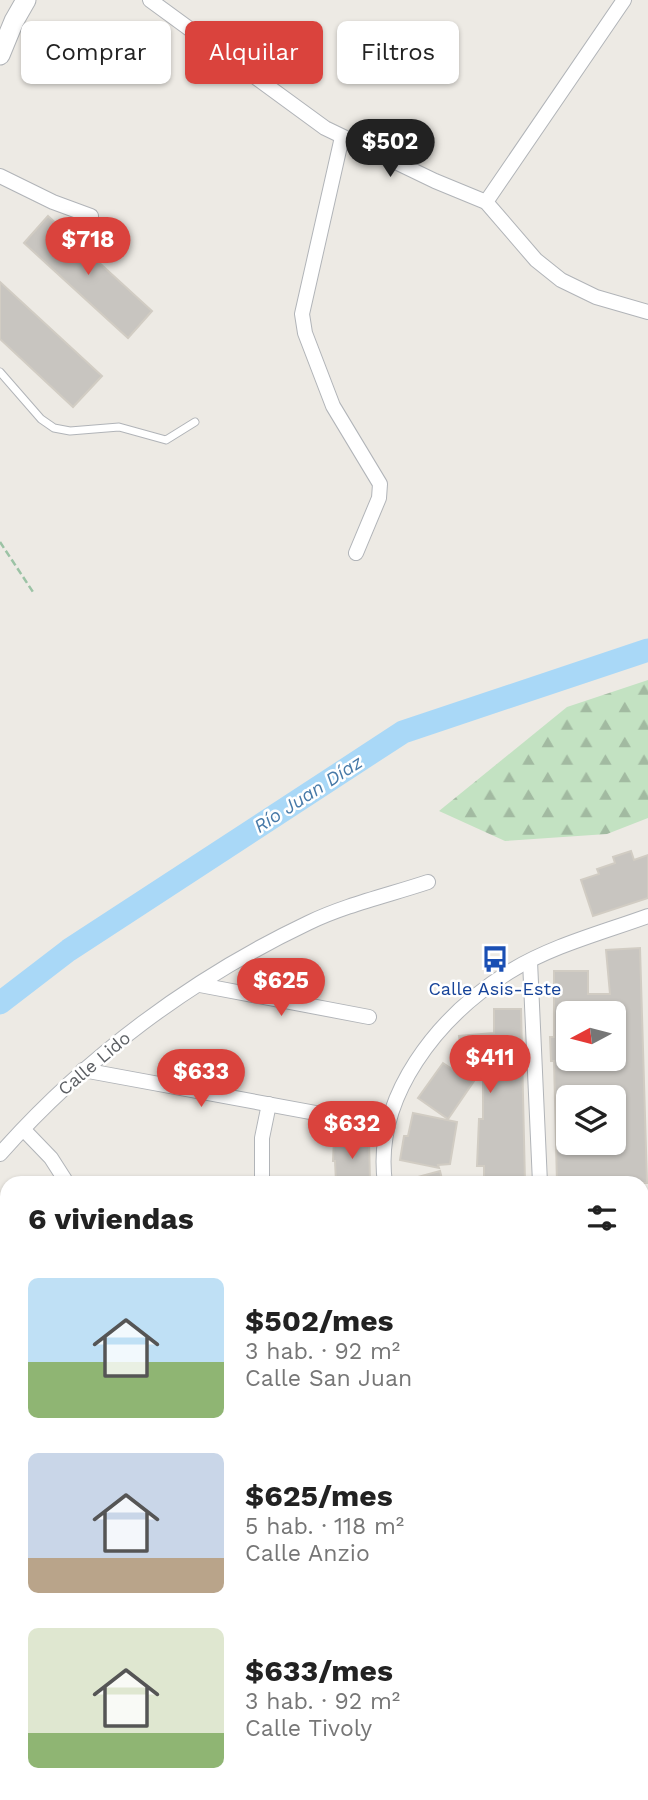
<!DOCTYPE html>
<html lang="es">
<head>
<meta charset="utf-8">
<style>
  :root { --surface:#fff; --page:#f2f2f2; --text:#222; --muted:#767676; --accent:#da433d }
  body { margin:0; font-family:"Work Sans",sans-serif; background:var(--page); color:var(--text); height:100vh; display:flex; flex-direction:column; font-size:26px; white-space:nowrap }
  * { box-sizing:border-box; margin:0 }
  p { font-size:23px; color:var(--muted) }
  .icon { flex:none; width:38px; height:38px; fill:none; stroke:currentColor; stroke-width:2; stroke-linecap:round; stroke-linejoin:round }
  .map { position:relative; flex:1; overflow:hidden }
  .side { position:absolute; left:0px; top:1176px; width:649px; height:625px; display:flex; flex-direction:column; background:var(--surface); border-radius:21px 21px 0 0; box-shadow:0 2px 5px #0004 }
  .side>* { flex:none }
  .hud { position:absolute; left:21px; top:21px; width:607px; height:63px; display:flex; gap:14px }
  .needle { width:46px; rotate:263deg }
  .tools { position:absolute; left:556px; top:1001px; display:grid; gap:14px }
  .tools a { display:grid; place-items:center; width:70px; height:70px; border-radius:10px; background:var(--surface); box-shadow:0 2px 5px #0004; font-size:35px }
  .price { position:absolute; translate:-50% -60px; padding:0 16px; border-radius:24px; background:var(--accent); color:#fff; font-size:23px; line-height:46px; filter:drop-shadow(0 2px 4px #0008) }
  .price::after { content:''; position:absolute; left:50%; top:42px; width:21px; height:16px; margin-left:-10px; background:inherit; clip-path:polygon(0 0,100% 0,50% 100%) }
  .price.active { background:#222; color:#fff }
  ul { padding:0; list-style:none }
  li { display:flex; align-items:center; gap:21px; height:175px; padding:0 28px }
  li span { display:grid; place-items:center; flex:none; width:196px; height:140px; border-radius:10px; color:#555 }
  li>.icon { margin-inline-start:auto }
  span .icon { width:84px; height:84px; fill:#fffc; stroke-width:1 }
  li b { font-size:30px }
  h2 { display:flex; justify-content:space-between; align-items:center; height:84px; padding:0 28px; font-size:30px }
  .tag { padding:0 24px; border-radius:10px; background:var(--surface); box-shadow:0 2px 5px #0004; font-size:24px; line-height:63px }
  .tag.active { background:var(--accent); color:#fff }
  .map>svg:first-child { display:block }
  .forest { fill:url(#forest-firs) }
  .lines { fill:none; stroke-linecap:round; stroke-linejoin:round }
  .river { stroke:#a9d8f7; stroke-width:23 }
  .building { fill:#c8c5c0; stroke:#d1ccc3; stroke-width:2; fill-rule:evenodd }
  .lane-casing { stroke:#b1b4b8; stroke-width:9 }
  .street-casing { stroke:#b1b4b8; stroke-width:16 }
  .secondary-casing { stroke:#b0b3b7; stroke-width:21 }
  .path { stroke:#9cc3a5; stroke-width:2.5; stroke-dasharray:7 3.5; stroke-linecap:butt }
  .lane { stroke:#fff; stroke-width:7 }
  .street { stroke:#fff; stroke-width:14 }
  .secondary { stroke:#fff; stroke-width:19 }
  .labels { text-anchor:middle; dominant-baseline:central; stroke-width:5; stroke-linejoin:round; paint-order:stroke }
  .transit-label { font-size:18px; fill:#164399; stroke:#fff }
  .street-label { font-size:18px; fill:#5c5f63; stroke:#fff }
  .water-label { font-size:19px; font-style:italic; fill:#487aa8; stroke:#fff }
</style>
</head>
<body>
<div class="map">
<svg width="648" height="1800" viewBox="0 0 648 1800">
  <defs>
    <pattern id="forest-firs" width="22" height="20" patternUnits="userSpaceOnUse" patternTransform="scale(1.75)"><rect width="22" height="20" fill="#c3e2c2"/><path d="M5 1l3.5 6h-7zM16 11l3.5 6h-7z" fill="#a2baa1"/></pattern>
  </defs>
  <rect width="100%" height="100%" fill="#edeae4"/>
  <!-- forest -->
  <polygon class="forest" points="648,680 648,818 607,834 505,841 439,811 567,707"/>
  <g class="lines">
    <!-- river -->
    <polyline class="river" points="0,1003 69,950 403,732 648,650"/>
  </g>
  <!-- building -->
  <g class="building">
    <polygon points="48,216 152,311 128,338 24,243"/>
    <polygon points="0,282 102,376 73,407 0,339"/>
    <polygon points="631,851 634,860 648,855 648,898 593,916 581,880 599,874 597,869 615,863 613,857"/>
    <path d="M640,948L647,1183H557L554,1061H551L550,1037H554V971H588V994H610L606,950ZM569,1013H614V1059L588,1061V1059H569ZM569,1097H614V1143H569Z"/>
    <polygon points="494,1009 521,1009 525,1183 484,1183 484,1166 477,1166 479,1119 483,1119 483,1068 448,1119 418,1098 443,1063 464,1077 459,1036 494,1033"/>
    <polygon points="413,1113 457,1122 450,1164 438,1165 439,1168 400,1160 404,1136 408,1136"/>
    <polygon points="334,1139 369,1140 370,1183 354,1183 354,1180 336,1182 335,1161 333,1161"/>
    <polygon points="440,1171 443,1183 408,1183 407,1180"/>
  </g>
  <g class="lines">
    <defs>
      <polyline id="lane" points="0,372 41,419 54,428 70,431 119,427 166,440 195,422"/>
      <g id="street">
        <polyline points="150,0 325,128 435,181 486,202 536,260 561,280 596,297 648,312"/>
        <polyline points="342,137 302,314 305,333 333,406 380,484 379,498 356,553"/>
        <polyline points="0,176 53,202 91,216"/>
        <polyline points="486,202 624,0"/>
        <polyline points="530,961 540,1183"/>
        <polyline points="200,985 369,1017"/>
        <polyline points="83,1070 386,1126"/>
        <polyline points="24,1130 51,1158 67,1183"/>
        <path d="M0,1154C85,1058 192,978 308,923C345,905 389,895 428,882"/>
        <polyline points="262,1183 262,1138 269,1104"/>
        <path d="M385,1183C373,1096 439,1016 509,972C551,946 601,933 648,916"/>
        <polyline points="642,1298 648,1297"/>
        <polyline points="0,1302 7,1313"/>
        <polyline points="642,1427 648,1425"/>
        <polyline points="642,1549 648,1542"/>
        <polyline points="2,1800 7,1767"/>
        <polyline points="120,1800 121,1794"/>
        <polyline points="254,1800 255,1794"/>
        <polyline points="382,1800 383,1794"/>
      </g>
      <polyline id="secondary" points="0,55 14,21 26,0"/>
    </defs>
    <!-- lane casing -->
    <use href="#lane" class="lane-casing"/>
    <!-- street casing -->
    <use href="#street" class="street-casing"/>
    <!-- secondary casing -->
    <use href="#secondary" class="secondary-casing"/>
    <!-- path -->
    <polyline class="path" points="0,542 33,592"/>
    <!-- lane -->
    <use href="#lane" class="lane"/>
    <!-- street -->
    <use href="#street" class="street"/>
    <!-- secondary -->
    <use href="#secondary" class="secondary"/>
  </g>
  <!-- icons -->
  <defs>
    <symbol id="bus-bare" viewBox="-9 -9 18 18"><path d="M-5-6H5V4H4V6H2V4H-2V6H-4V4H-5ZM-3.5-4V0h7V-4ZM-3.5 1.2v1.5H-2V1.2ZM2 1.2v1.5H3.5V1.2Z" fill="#1a4fb4" stroke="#fff" stroke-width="2.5" paint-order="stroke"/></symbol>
  </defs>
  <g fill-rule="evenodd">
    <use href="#bus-bare" x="476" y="940" width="38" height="38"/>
  </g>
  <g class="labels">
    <!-- transit labels -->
    <g class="transit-label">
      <text x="495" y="988">Calle Asis-Este</text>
    </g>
    <!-- street labels -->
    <g class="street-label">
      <text transform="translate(94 1063) rotate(-40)">Calle Lido</text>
    </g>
    <!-- water labels -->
    <g class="water-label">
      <text transform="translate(308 794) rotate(-33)">Río Juan Díaz</text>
    </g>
  </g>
</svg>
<div class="tools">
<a><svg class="needle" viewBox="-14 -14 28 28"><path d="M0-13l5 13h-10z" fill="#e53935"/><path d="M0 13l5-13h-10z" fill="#767676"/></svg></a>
<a><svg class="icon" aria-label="layers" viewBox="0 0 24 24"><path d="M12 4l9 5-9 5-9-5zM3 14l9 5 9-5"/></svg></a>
</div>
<b class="price active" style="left:390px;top:179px">$502</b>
<b class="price" style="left:88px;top:277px">$718</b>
<b class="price" style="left:281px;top:1018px">$625</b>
<b class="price" style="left:490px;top:1095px">$411</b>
<b class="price" style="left:201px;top:1109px">$633</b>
<b class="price" style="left:352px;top:1161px">$632</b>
<div class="hud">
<a class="tag">Comprar</a>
<a class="tag active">Alquilar</a>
<a class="tag">Filtros</a>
</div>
<section class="side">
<h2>6 viviendas<svg class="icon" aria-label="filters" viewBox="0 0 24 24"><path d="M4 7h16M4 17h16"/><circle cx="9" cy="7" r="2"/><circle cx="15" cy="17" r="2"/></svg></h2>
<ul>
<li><span style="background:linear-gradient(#bfe0f5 60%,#8fb573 0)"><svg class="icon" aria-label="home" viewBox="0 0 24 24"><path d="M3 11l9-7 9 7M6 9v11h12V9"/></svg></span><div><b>$502/mes</b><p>3 hab. · 92 m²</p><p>Calle San Juan</p></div></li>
<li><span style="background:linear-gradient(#c9d6e8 75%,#b9a48a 0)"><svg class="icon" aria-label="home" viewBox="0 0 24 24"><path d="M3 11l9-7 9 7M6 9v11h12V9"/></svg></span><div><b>$625/mes</b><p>5 hab. · 118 m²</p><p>Calle Anzio</p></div></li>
<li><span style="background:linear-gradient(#dfe7d0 75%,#8fb573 0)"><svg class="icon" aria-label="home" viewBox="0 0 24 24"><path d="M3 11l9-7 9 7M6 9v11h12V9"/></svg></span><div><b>$633/mes</b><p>3 hab. · 92 m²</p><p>Calle Tivoly</p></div></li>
</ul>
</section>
</div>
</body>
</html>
